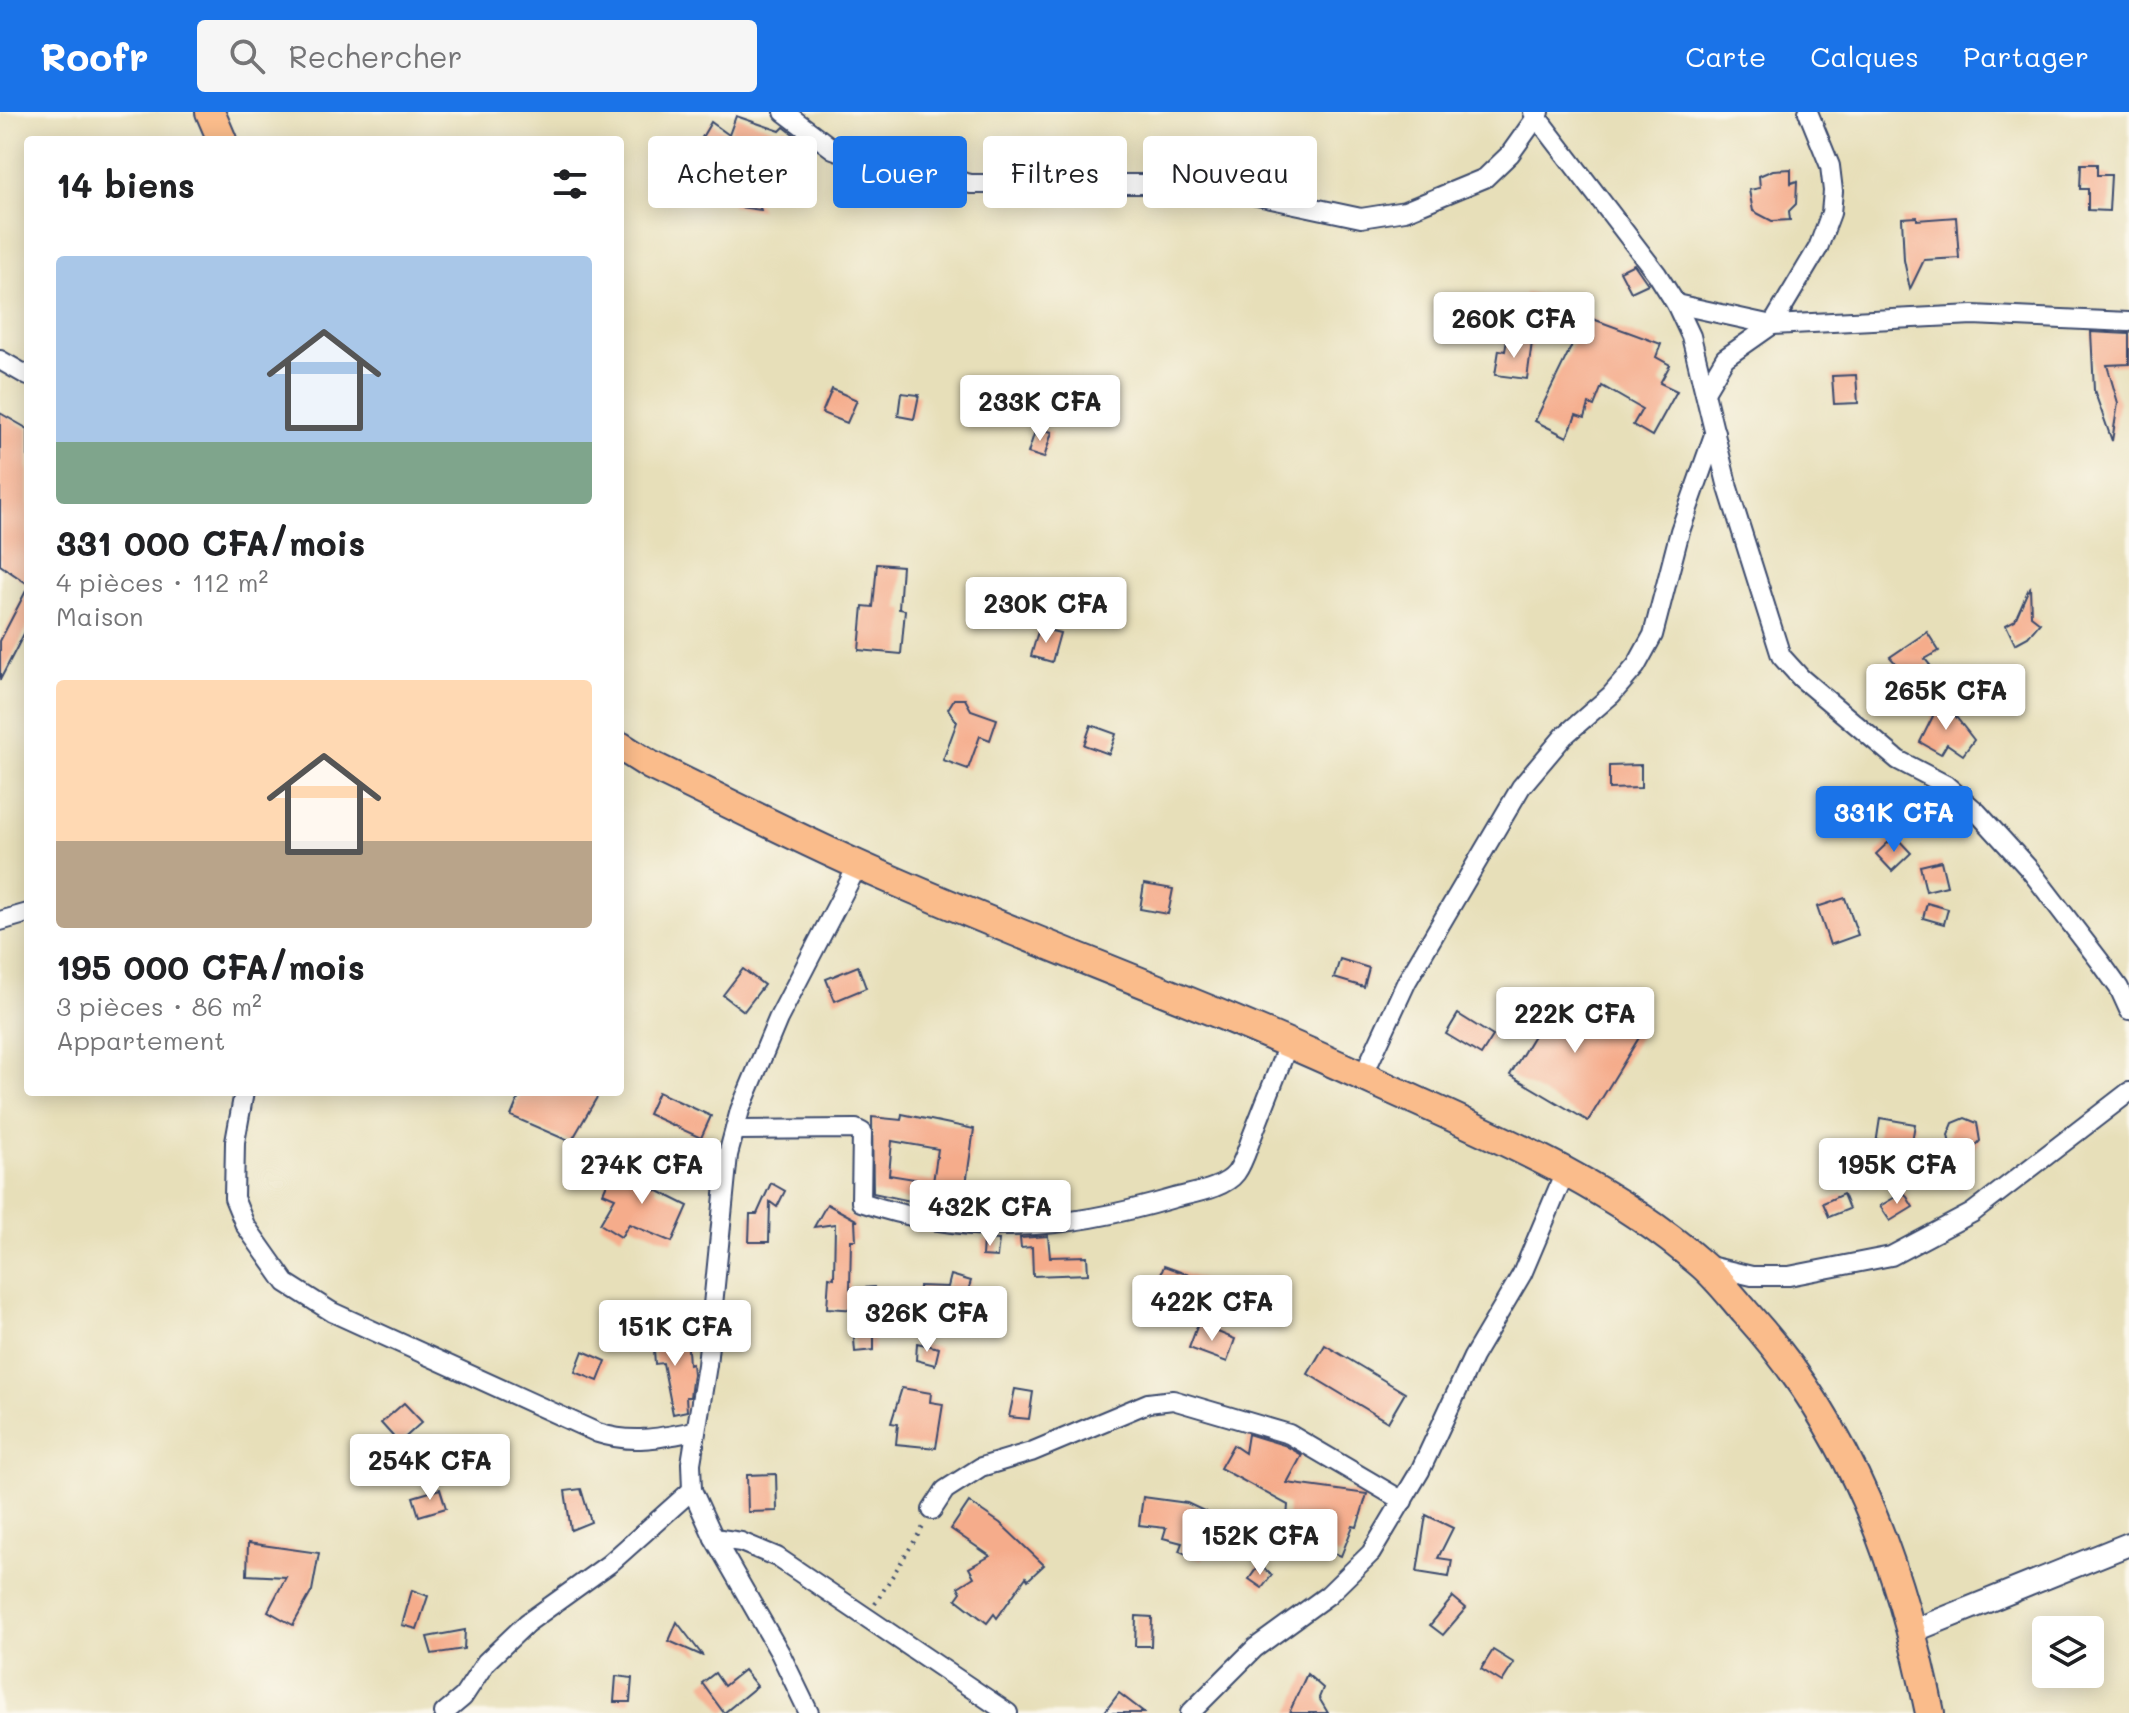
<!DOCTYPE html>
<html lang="fr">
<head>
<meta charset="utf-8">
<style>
  :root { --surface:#fff; --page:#f6f6f6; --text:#202124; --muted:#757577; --accent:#1a73e8 }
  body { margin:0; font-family:Mali,sans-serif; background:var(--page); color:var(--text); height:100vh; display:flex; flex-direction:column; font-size:30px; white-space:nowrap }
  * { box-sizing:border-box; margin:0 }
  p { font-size:26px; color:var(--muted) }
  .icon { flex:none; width:44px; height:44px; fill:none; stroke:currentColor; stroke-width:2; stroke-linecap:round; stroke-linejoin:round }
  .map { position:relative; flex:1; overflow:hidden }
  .side { position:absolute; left:24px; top:24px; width:600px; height:960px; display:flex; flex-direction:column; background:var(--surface); border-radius:8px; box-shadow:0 4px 20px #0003 }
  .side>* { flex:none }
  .banner { position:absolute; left:648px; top:24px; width:760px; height:72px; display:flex; gap:16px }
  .fabs { position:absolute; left:2032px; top:1504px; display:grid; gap:16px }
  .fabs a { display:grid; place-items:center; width:72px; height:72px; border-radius:8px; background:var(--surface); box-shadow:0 4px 20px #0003; font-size:40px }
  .price { position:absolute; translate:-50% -68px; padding:0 18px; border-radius:8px; background:#fff; color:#222; font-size:26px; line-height:52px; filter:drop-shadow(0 2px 4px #0008) }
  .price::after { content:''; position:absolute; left:50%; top:48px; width:24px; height:18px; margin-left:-12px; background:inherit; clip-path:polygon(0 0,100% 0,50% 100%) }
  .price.current { background:var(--accent); color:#fff }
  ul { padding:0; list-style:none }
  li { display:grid; align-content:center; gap:16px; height:424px; padding:0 32px }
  li span { display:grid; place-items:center; height:248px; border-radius:8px; color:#555 }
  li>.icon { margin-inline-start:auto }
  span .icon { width:144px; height:144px; fill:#fffc; stroke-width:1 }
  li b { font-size:34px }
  h2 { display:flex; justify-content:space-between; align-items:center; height:96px; padding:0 32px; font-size:34px }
  .pill { padding:0 28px; border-radius:8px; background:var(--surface); box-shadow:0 4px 20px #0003; font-size:28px; line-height:72px }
  .pill.current { background:var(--accent); color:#fff }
  header { display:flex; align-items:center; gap:48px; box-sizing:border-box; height:112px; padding:0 40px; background:var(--accent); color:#fff }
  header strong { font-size:38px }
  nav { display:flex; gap:44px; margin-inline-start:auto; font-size:28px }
  .search { width:560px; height:72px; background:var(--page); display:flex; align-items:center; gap:20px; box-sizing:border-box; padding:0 28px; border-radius:8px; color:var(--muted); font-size:30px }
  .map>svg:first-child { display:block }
  .building { fill:#f5ac8b; fill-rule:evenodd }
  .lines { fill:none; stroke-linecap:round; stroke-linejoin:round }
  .minor-casing { stroke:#3a496c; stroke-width:22 }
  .tertiary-casing { stroke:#3a496c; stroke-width:26 }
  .primary-casing { stroke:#3a496c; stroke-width:32 }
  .path { stroke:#3a496c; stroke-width:4; stroke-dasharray:2 6; stroke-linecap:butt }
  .minor { stroke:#fff; stroke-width:18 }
  .tertiary { stroke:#fff; stroke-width:22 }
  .primary { stroke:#fabc8b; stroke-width:28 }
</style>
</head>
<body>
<header>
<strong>Roofr</strong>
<div class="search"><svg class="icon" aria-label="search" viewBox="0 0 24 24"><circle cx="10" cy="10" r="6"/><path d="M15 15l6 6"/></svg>Rechercher</div>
<nav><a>Carte</a><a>Calques</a><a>Partager</a></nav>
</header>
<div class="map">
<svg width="2129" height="1601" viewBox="0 0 2129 1601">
  <rect width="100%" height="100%" fill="#fbf7ec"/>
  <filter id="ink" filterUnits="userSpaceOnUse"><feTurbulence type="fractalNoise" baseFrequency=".0125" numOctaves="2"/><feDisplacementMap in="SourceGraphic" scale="16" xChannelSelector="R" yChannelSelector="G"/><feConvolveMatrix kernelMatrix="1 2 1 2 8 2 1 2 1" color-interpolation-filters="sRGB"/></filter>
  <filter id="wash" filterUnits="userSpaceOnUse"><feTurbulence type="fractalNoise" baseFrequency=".006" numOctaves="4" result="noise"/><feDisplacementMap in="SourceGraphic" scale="32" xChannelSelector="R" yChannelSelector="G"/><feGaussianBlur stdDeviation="1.8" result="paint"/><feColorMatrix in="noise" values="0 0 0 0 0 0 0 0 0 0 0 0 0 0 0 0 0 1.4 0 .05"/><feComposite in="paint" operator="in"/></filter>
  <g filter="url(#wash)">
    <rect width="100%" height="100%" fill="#e7dfb9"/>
    <g id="blocks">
      <!-- building -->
      <g class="building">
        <polygon points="736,4 780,19 784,15 801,28 790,81 750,73 761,98 732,94 733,83 707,79 702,87 679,74 684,66 680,63 711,10 729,23"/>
        <polygon points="2081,52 2097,52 2097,63 2111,63 2109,99 2088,98 2088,77 2080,77"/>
        <polygon points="1791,57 1791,71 1797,69 1796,92 1789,99 1790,108 1772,109 1753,99 1749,78 1760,76 1759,64 1773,58"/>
        <polygon points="1917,105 1917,108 1956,105 1959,146 1924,148 1910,177 1904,148 1902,106"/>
        <polygon points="1634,152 1648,172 1631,180 1620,159"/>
        <polygon points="1525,181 1545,184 1543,200 1523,196"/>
        <polygon points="1582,203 1661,232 1656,245 1670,253 1660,271 1677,279 1652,324 1633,313 1642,297 1602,274 1594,294 1589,292 1585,306 1576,303 1567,325 1535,309 1573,231"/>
        <polygon points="2091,220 2129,222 2129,252 2107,253 2118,291 2112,329 2094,278"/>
        <polygon points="1507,227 1532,230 1527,267 1495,263 1499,238 1505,239"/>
        <polygon points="1856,263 1858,291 1834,292 1832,264"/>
        <polygon points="832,277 857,288 847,311 822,301"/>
        <polygon points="901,281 919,283 914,307 898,304"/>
        <polygon points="0,301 28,317 28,472 0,453"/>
        <polygon points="1036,316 1052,320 1044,346 1028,341"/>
        <polygon points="877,452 902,454 899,497 905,498 901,542 859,538 863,494 873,495"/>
        <polygon points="2030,474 2031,504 2040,511 2028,525 2015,532 2006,513 2015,508"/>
        <polygon points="28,475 28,514 0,568 0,529"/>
        <polygon points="1039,516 1060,521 1052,550 1031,544"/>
        <polygon points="1927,520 1939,539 1925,547 1930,553 1910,568 1890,545"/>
        <polygon points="954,587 965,587 971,598 997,607 990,628 980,624 968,657 943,648 957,610 948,597"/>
        <polygon points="1946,592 1974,628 1963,643 1947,632 1941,642 1920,630 1933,604 1931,601"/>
        <polygon points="1091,613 1116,622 1109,642 1084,633"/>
        <polygon points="1641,653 1641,676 1609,677 1609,654"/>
        <polygon points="1895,724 1911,741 1892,759 1876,742"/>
        <polygon points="1941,749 1947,774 1926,779 1920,754"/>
        <polygon points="1144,772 1173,777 1168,802 1140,797"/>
        <polygon points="1845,786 1858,823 1830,833 1817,795"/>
        <polygon points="1927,791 1948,797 1944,812 1923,806"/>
        <polygon points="1340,847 1369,856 1364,875 1334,866"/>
        <polygon points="858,854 866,876 835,889 826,867"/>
        <polygon points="743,857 764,873 744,899 723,883"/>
        <polygon points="1562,877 1640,924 1588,1009 1510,963"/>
        <polygon points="1458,902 1493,924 1481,943 1446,922"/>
        <polygon points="521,980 600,980 571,1030 511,1004"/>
        <polygon points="658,980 711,1004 701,1026 648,1002"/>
        <path d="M902,1002L974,1017L962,1100L873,1081L872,1005L901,1008ZM892,1029L938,1037L933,1070L889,1063Z"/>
        <polygon points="1880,1006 1915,1012 1911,1036 1953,1047 1948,1023 1953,1011 1965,1006 1977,1011 1980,1029 1970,1040 1960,1078 1959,1074 1927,1066 1933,1063 1873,1052"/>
        <polygon points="634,1054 652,1064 656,1078 688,1094 672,1130 629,1112 621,1125 600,1112 615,1086 603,1081 612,1060 627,1066"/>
        <polygon points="771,1071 785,1079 777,1095 770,1090 769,1130 749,1130 750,1102 757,1102"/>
        <polygon points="1904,1080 1913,1095 1890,1109 1880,1094"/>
        <polygon points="1843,1082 1849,1097 1829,1105 1823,1091"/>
        <polygon points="827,1092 858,1109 855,1109 856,1128 851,1128 850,1177 874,1175 874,1199 827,1196 829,1165 834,1166 835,1112 814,1115"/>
        <polygon points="1048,1124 1050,1145 1087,1144 1088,1162 1033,1164 1032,1135 1021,1136 1020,1126"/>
        <polygon points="983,1127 999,1128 997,1145 982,1144"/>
        <polygon points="1164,1154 1214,1172 1205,1196 1155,1177"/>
        <polygon points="951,1163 971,1169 960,1204 940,1199 939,1203 918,1202 919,1174 948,1175"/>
        <polygon points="1198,1212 1235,1227 1227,1250 1189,1236"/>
        <polygon points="853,1214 874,1220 874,1238 855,1240"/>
        <polygon points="687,1222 689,1253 692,1252 693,1262 690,1285 686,1285 687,1299 673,1302 663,1251 655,1252 653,1223"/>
        <polygon points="917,1231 939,1236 935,1253 916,1248"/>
        <polygon points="1325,1233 1405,1281 1388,1310 1308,1262"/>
        <polygon points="583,1239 606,1249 598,1269 575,1260"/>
        <polygon points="902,1276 931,1281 930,1290 943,1292 936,1336 896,1332 898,1312 891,1311"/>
        <polygon points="1015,1277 1033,1280 1029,1307 1009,1305"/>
        <polygon points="404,1291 422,1310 399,1331 381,1311"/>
        <polygon points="1248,1322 1284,1333 1302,1343 1287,1371 1367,1382 1357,1415 1353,1414 1341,1444 1317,1434 1321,1423 1286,1420 1288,1393 1220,1356 1233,1333 1245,1341"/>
        <polygon points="776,1362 777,1399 748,1400 747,1363"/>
        <polygon points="440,1377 446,1396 419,1404 413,1385"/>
        <polygon points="581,1377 591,1410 571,1418 565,1379"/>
        <polygon points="1143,1385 1187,1391 1219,1406 1202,1448 1179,1439 1182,1431 1163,1426 1166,1416 1139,1413"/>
        <polygon points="969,1390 1000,1411 1044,1453 1028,1468 1026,1465 997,1506 994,1502 987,1511 956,1487 961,1480 958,1475 974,1465 969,1456 990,1444 951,1417"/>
        <polygon points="1426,1403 1453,1416 1438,1446 1452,1448 1449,1465 1417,1460"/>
        <polygon points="248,1431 319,1441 312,1479 293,1513 268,1499 286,1465 247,1463"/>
        <polygon points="1259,1453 1272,1463 1262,1476 1249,1467"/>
        <polygon points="412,1478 428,1484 417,1517 402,1513"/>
        <polygon points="1453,1485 1466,1496 1443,1523 1430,1513"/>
        <polygon points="1136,1504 1152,1505 1151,1534 1135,1534"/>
        <polygon points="677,1510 703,1544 669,1529"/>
        <polygon points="465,1518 464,1537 432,1542 427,1525"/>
        <polygon points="1493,1538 1514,1551 1502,1570 1481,1557"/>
        <polygon points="744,1558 757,1574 724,1601 702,1571 715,1561 724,1574"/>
        <polygon points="1307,1562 1323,1576 1319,1586 1328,1601 1289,1601"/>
        <polygon points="616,1564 632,1566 630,1590 614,1590"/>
        <polygon points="1119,1581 1145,1601 1104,1601"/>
      </g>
    </g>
  </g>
  <g filter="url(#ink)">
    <use href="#blocks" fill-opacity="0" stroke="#3a496c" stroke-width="2"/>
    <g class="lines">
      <defs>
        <g id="minor">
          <polyline points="784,0 833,37 860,47 971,72 1171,72 1220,76 1361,106 1405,99 1485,66 1510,42 1540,0"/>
          <polyline points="1533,0 1657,162 1676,192 1691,224 1728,376 1781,544 1801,566 1898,648 1946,673 1977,700 2030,758 2099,848 2119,876 2129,898"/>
          <polyline points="1676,192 1772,213 1973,203 2129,210"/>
          <polyline points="0,248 28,264"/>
          <polyline points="1706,278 1725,246 1772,213 1818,136 1831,101 1833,79 1830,54 1808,0"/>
          <polyline points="0,809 28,801"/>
          <polyline points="1363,964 1407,869 1521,675 1564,624 1611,583 1636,554 1653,523 1680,419 1715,320"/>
          <path d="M244,980L235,1030L234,1086L245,1113L286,1171L332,1200L598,1321C632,1332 659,1326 694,1319"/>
          <path d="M735,1018L856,1017L862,1020L861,1090C970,1127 1066,1118 1174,1086C1192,1081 1224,1077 1236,1061C1244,1050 1248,1034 1253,1022C1265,991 1277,961 1289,930"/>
          <polyline points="1705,1153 1752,1164 1789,1164 1891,1144 1972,1101 2129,980"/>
          <polyline points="932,1398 945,1378 981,1355 1031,1340 1148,1291 1173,1288 1289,1322 1403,1389"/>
          <polyline points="714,1426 741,1430 777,1445 1008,1601"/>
          <polyline points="444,1601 463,1585 486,1550 527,1511 609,1452 692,1378"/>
          <polyline points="809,1601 780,1541 714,1426 692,1378 691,1351 707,1253 728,1043 740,998 778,907 858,753"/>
          <polyline points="1190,1601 1255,1536 1328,1483 1371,1441 1420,1359 1473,1245 1522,1162 1566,1058"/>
        </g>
        <polyline id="tertiary" points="1913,1519 2129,1432"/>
        <g id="primary">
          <polyline points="210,0 222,28"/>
          <path d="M620,634L650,653C719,686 787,721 856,752C1022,827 1195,887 1362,964C1479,1018 1601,1065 1700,1151C1717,1165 1731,1184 1746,1201C1851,1317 1899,1449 1930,1601"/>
        </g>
      </defs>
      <!-- minor casing -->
      <use href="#minor" class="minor-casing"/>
      <!-- tertiary casing -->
      <use href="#tertiary" class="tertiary-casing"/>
      <!-- primary casing -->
      <use href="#primary" class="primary-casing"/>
      <!-- path -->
      <polyline class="path" points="875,1492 923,1415"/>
      <!-- minor -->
      <use href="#minor" class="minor"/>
      <!-- tertiary -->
      <use href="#tertiary" class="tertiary"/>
      <!-- primary -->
      <use href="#primary" class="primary"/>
    </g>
  </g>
</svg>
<div class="fabs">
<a><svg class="icon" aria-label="layers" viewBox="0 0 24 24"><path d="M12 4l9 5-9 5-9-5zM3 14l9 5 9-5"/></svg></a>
</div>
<b class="price" style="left:1514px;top:248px">260K CFA</b>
<b class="price" style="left:1040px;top:331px">233K CFA</b>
<b class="price" style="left:1046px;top:533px">230K CFA</b>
<b class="price" style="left:1946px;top:620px">265K CFA</b>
<b class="price current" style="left:1894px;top:742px">331K CFA</b>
<b class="price" style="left:1575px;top:943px">222K CFA</b>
<b class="price" style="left:642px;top:1094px">274K CFA</b>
<b class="price" style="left:1897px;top:1094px">195K CFA</b>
<b class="price" style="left:990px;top:1136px">432K CFA</b>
<b class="price" style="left:1212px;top:1231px">422K CFA</b>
<b class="price" style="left:927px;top:1242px">326K CFA</b>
<b class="price" style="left:675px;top:1256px">151K CFA</b>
<b class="price" style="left:430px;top:1390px">254K CFA</b>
<b class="price" style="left:1260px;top:1465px">152K CFA</b>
<div class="banner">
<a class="pill">Acheter</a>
<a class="pill current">Louer</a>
<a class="pill">Filtres</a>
<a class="pill">Nouveau</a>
</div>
<section class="side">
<h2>14 biens<svg class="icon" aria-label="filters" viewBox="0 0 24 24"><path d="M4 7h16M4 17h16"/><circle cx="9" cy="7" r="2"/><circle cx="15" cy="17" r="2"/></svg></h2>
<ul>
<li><span style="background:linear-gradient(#a9c7e8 75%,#7fa58c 0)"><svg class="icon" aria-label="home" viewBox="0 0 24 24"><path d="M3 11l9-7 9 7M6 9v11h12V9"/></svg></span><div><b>331 000 CFA/mois</b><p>4 pièces · 112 m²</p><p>Maison</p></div></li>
<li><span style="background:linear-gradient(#ffd9b3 65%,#b9a48a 0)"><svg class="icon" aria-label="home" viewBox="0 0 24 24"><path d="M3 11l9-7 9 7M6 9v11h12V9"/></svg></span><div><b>195 000 CFA/mois</b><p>3 pièces · 86 m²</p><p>Appartement</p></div></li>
</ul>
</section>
</div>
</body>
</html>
